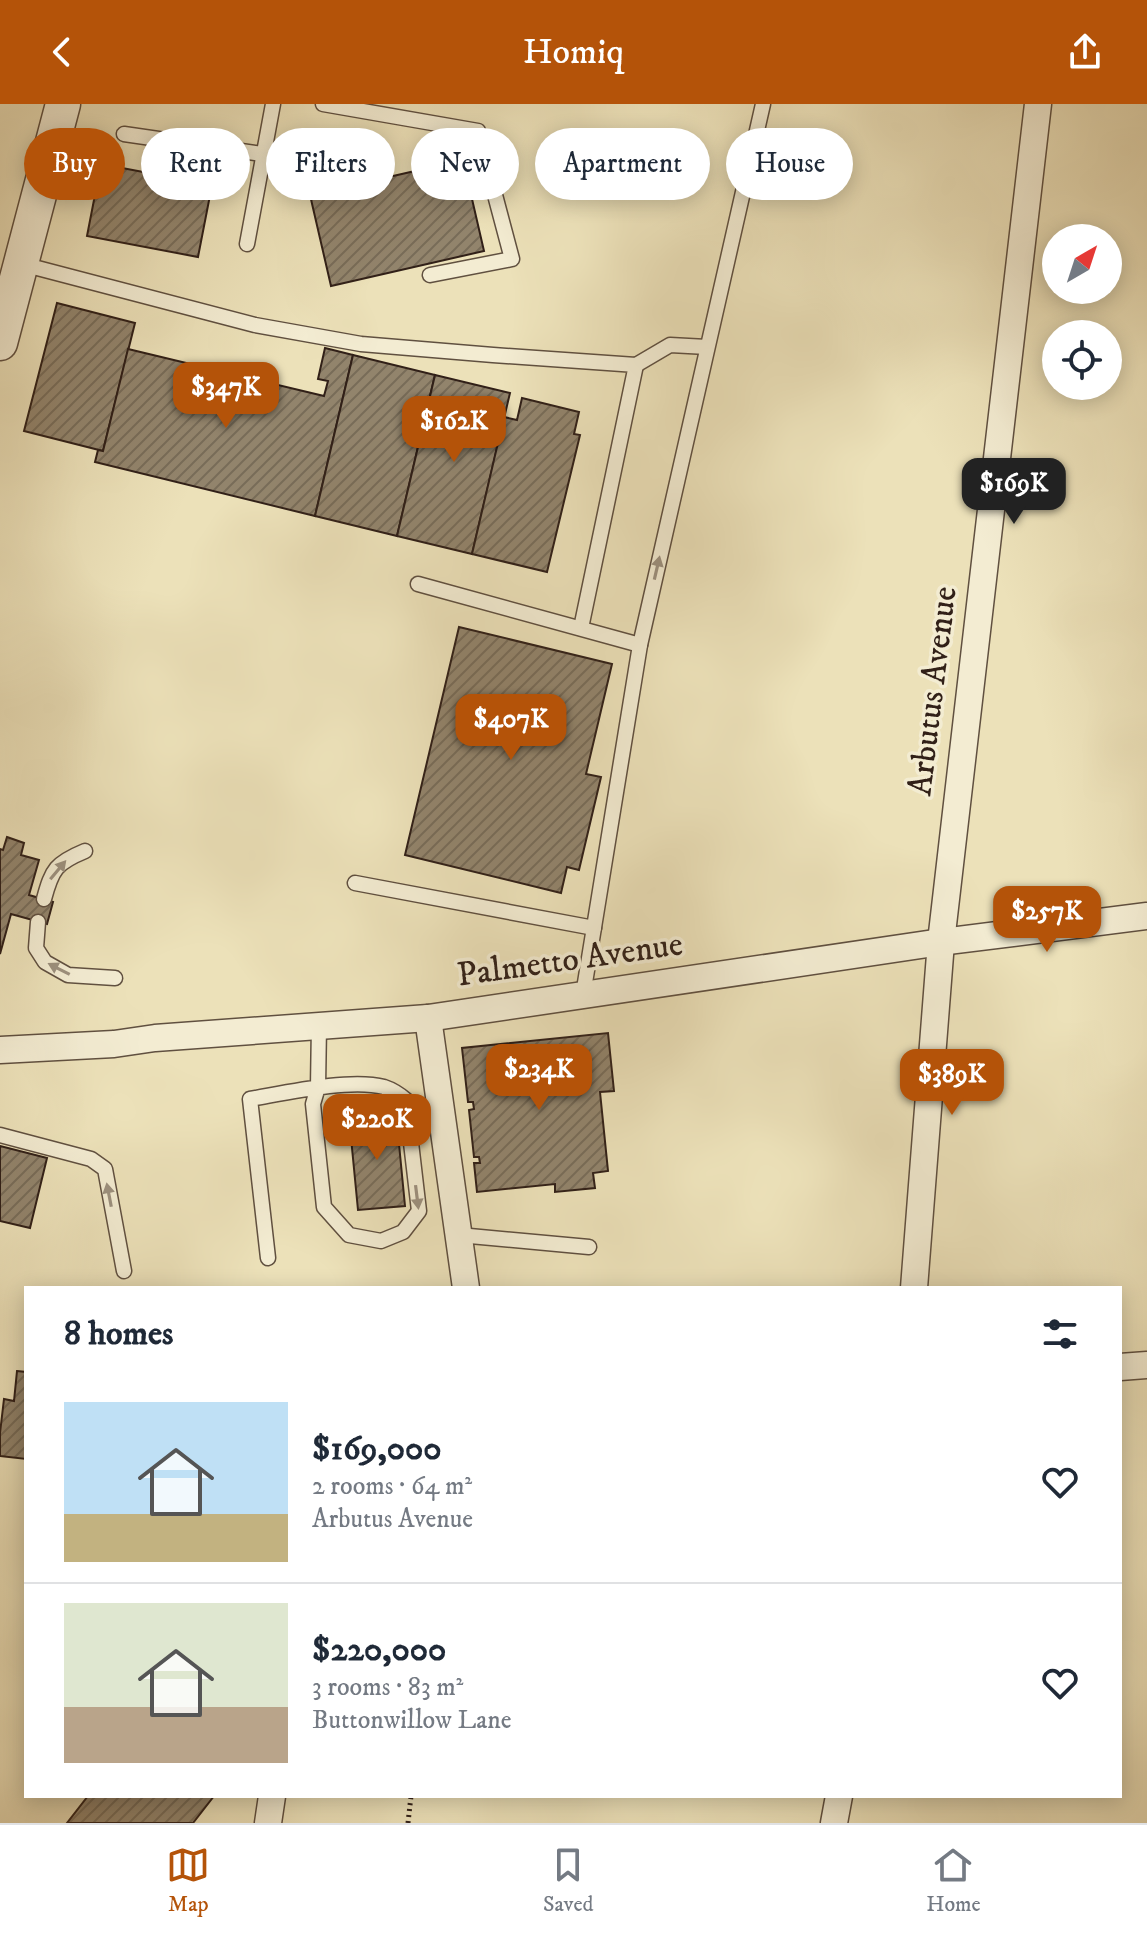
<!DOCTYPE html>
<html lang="en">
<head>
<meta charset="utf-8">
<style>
  :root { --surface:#fff; --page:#f2f2f3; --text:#1f2937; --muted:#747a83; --line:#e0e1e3; --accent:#b45309 }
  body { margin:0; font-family:"IM FELL DW Pica",serif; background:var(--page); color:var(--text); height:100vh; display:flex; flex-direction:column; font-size:30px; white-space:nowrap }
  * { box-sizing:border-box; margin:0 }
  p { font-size:26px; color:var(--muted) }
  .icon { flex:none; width:44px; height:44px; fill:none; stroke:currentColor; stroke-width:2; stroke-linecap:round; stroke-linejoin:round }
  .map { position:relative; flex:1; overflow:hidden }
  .details { position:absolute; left:24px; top:1182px; width:1098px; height:512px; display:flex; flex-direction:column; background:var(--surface); border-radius:0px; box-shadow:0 4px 20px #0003 }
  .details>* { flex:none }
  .guide { position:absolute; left:24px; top:24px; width:1100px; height:72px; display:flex; gap:16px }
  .needle { width:52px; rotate:39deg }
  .controls { position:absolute; left:1042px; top:120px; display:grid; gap:16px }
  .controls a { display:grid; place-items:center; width:80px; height:80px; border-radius:50%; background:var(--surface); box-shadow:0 4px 20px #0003; font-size:40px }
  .price { position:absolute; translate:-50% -68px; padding:0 18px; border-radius:16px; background:var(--accent); color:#fff; font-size:26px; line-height:52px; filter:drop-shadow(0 2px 4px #0008) }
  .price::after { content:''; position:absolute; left:50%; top:48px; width:24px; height:18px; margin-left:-12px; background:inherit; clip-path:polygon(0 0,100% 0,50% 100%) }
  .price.current { background:#222; color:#fff }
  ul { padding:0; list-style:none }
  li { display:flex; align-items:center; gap:24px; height:200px; padding:0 40px }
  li+li { border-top:2px solid var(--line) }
  li span { display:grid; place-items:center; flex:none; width:224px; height:160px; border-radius:0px; color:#555 }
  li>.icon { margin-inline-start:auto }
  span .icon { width:96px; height:96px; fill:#fffc; stroke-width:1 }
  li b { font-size:34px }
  h2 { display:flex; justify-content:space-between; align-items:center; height:96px; padding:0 40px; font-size:34px }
  .chip { padding:0 28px; border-radius:36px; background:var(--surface); box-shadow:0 4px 20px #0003; font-size:28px; line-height:72px }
  .chip.current { background:var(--accent); color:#fff }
  header { display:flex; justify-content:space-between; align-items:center; height:104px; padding:0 40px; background:var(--accent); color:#fff; font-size:36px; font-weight:600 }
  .dock { display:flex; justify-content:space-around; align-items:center; height:112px; border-top:2px solid var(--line); background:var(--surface); font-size:22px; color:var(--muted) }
  .dock a { display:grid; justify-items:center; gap:4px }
  .dock .current { color:var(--accent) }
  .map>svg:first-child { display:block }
  .building { fill:url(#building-hatch); stroke:#312018; stroke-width:2 }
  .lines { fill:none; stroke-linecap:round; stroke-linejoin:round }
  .service-casing { stroke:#605040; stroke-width:17 }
  .minor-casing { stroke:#605040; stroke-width:29 }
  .tertiary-casing { stroke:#605040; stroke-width:37 }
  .path { stroke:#312018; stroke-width:5; stroke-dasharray:2 4; stroke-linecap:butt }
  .service { stroke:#f3ecd2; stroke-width:14 }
  .minor { stroke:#f3ecd2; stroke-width:26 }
  .tertiary { stroke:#f3ecd2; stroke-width:34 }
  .oneway { fill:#9c907e }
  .labels { text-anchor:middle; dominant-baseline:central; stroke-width:7; stroke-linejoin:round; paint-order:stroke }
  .street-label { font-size:34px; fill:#312018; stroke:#f3ecd2 }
</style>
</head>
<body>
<header><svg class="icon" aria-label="back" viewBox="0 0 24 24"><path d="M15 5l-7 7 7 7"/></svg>Homiq<svg class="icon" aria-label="share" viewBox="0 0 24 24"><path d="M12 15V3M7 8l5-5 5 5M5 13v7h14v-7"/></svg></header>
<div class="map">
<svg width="1147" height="1719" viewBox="0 0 1147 1719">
  <defs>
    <pattern id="building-hatch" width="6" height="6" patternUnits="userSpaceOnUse" patternTransform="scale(2)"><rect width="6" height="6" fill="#92846c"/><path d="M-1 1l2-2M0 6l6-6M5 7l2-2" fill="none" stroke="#786c58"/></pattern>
  </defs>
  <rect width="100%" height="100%" fill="#ece1b9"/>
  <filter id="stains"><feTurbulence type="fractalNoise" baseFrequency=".0025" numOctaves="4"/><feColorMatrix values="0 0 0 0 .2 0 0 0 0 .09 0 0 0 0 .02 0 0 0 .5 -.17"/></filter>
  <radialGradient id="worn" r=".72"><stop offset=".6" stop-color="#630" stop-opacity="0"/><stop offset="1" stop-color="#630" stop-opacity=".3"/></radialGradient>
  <!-- building -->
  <g class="building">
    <polygon points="463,56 484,147 331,182 310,91"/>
    <polygon points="101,60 212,81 198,153 87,132"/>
    <polygon points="57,199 135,219 103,347 24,327"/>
    <polygon points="325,244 353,251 315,412 95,358 98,346 103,347 128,245 324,292 328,277 318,275"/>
    <polygon points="353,251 435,271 397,432 315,412"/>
    <polygon points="435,271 510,289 472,450 397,432"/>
    <polygon points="522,294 579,308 574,330 580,331 547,468 472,450 504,313 517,316"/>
    <polygon points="459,523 612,560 586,670 601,673 579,766 567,763 561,789 405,751"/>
    <polygon points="7,733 24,739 21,751 39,756 29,791 53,798 47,820 11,810 0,850 0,745 3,746"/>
    <polygon points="608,929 614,987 600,988 608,1067 593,1069 595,1084 555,1088 555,1080 477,1088 474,1059 480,1059 479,1053 474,1053 469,1006 474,1005 473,998 468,998 462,944"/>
    <polygon points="396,1009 405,1102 358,1106 349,1013"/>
    <polygon points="0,1042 47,1054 30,1124 0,1117"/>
    <polygon points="17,1267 26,1268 26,1355 0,1352 0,1329 4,1295 14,1297"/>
    <polygon points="88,1692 214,1692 193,1719 67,1719"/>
  </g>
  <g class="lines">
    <defs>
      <g id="service">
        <polyline points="323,0 478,27 512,155 430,171"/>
        <polyline points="124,30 262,50"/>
        <polyline points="247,140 273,0"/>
        <polyline points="22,160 255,221 361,240 493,251 636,261 581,524"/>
        <polyline points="636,261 670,241 707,243"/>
        <polyline points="418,480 640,541"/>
        <polyline points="355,779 594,824"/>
        <path d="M44,795C52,765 56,759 85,747"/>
        <polyline points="38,818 36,844 45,858 68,871 115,874"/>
        <polyline points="583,891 640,541 763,0"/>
        <polyline points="0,1031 91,1055 105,1065 124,1167"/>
        <polyline points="459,1131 589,1143"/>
        <path d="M268,1154L250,995C285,989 350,974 384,983C393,986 399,990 406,996L419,1107L403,1128L381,1137L349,1131L324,1103L313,1000L318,983L319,921"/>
      </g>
      <g id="minor">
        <polyline points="428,914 466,1184"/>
        <polyline points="0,946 114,940 155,934 428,914 941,838 1147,812"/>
        <polyline points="914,1184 941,838 1038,0"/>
        <polyline points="1120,1263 1147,1261"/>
        <polyline points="268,1719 272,1692"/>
        <polyline points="834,1719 839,1692"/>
      </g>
      <polyline id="tertiary" points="0,239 63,0"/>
    </defs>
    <!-- service casing -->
    <use href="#service" class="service-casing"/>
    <!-- minor casing -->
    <use href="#minor" class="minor-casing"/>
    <!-- tertiary casing -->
    <use href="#tertiary" class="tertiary-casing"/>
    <!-- path -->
    <polyline class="path" points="408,1719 411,1692"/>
    <!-- service -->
    <use href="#service" class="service"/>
    <!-- minor -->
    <use href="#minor" class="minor"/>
    <!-- tertiary -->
    <use href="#tertiary" class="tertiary"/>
  </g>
  <!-- one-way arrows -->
  <defs><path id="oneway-solid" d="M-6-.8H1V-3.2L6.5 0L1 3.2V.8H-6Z" transform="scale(2)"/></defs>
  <g class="oneway">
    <use href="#oneway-solid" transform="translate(657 464) rotate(-77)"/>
    <use href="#oneway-solid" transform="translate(58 766) rotate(-50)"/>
    <use href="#oneway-solid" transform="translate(59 865) rotate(-153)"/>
    <use href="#oneway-solid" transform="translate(109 1091) rotate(-101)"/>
    <use href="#oneway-solid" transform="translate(417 1093) rotate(83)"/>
  </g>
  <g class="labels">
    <!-- street labels -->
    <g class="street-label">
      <text transform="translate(933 587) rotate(-83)">Arbutus Avenue</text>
      <text transform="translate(570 856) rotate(-8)">Palmetto Avenue</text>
    </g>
  </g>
  <rect width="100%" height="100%" filter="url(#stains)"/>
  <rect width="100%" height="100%" fill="url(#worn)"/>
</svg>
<div class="controls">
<a><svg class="needle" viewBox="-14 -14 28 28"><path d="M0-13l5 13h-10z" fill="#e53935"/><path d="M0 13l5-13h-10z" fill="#747a83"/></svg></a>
<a><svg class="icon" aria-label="locate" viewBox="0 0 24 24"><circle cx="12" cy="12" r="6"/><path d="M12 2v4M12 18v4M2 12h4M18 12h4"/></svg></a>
</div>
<b class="price" style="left:226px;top:326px">$347K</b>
<b class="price" style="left:454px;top:360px">$162K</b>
<b class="price current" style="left:1014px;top:422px">$169K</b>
<b class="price" style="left:511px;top:658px">$407K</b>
<b class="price" style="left:1047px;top:850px">$257K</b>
<b class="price" style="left:539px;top:1008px">$234K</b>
<b class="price" style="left:952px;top:1013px">$389K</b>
<b class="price" style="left:377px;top:1058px">$220K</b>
<div class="guide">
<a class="chip current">Buy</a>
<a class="chip">Rent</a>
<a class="chip">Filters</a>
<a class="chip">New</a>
<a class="chip">Apartment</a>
<a class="chip">House</a>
</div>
<section class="details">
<h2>8 homes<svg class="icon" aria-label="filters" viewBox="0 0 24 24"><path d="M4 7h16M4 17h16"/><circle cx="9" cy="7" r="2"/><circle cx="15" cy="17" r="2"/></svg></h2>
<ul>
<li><span style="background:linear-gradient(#bfe0f5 70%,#c2b280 0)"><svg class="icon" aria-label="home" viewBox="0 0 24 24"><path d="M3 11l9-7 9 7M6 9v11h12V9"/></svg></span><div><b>$169,000</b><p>2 rooms · 64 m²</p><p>Arbutus Avenue</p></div><svg class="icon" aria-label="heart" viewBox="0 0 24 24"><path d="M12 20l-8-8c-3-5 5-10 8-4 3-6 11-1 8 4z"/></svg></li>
<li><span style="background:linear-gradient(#dfe7d0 65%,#b9a48a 0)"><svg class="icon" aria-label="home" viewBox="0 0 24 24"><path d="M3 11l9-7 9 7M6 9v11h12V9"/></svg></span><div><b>$220,000</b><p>3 rooms · 83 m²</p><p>Buttonwillow Lane</p></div><svg class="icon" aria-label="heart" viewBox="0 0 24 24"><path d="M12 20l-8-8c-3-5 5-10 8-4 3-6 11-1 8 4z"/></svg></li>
</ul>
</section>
</div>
<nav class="dock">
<a class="current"><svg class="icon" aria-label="map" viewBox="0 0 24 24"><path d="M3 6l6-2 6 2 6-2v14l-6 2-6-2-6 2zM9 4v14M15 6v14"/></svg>Map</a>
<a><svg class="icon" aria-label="saved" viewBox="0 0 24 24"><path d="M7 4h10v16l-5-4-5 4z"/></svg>Saved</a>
<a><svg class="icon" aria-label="home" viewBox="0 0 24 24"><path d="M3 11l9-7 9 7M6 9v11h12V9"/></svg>Home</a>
</nav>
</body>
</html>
